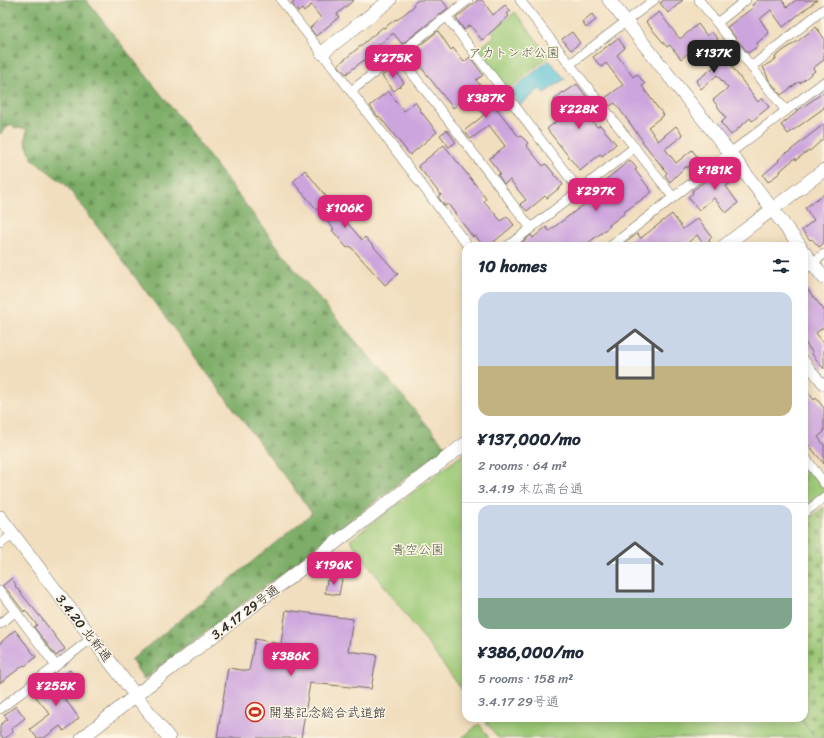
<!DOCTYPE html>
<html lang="en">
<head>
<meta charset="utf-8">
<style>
  :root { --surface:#fff; --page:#f2f2f3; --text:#1f2937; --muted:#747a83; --line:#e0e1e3; --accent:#db2777 }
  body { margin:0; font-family:Sriracha,"Klee One",sans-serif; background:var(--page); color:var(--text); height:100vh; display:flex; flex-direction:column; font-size:15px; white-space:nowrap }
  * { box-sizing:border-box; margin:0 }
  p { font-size:13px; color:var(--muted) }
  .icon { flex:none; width:22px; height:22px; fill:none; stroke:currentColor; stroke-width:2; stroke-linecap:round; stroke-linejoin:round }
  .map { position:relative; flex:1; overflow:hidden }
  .side { position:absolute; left:462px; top:242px; width:346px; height:480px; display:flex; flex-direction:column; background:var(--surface); border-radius:12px; box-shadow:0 2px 10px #0003 }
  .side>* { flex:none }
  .price { position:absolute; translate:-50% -34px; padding:0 9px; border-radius:8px; background:var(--accent); color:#fff; font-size:13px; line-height:26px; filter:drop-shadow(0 1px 2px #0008) }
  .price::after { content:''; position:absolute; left:50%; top:24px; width:12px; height:9px; margin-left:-6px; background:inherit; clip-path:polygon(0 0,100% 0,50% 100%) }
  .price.selected { background:#222; color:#fff }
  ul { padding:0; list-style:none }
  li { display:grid; align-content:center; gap:8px; height:212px; padding:0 16px }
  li+li { border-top:1px solid var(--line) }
  li span { display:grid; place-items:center; height:124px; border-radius:12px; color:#555 }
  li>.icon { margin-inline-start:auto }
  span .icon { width:72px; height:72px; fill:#fffc; stroke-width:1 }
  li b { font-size:17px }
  h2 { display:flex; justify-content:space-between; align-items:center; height:48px; padding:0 16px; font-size:17px }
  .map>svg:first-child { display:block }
  .forest { fill:url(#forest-firs); stroke:#546c49 }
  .cemetery { fill:url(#cemetery-stones); stroke:#647a50 }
  .park { fill:#9cc976; stroke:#647a50 }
  .water { fill:#58c1d4; stroke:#427680 }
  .building { fill:#cda5de }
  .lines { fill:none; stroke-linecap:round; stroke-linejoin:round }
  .street-casing { stroke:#706a5e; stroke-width:10 }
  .secondary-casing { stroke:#706a5e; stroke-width:14 }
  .street { stroke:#fff; stroke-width:9 }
  .secondary { stroke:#fff; stroke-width:13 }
  .labels { text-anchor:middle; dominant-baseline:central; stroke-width:3; stroke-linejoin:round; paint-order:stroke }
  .park-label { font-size:13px; fill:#4d5a42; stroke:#fcf5e5 }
  .street-label { font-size:13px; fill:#2b2b2b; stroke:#fcf5e5 }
  .poi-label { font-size:13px; fill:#2b2b2b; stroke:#fcf5e5; text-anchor:start }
</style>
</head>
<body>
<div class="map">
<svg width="824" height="738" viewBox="0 0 824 738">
  <defs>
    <pattern id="forest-firs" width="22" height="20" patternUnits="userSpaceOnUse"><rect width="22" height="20" fill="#7dad67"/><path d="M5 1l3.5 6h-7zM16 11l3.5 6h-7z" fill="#678d55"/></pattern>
    <pattern id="cemetery-stones" width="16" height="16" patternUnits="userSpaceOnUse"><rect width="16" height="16" fill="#9cc976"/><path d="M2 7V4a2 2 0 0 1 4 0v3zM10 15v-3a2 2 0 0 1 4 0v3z" fill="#7fa361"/></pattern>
  </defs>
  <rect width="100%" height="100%" fill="#fcf5e5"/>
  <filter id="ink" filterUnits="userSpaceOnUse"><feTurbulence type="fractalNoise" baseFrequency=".025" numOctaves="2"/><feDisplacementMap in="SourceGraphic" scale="8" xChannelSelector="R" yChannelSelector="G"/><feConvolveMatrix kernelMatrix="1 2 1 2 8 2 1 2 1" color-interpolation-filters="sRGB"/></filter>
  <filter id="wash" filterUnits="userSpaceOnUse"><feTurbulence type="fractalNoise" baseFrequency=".012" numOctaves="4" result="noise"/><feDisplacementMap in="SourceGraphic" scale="16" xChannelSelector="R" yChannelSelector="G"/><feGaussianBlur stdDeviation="0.9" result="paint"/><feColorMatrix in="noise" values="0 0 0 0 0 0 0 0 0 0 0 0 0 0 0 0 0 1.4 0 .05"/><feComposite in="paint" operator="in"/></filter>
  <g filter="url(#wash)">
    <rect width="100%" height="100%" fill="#f1debe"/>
    <!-- forest -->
    <polygon class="forest" points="0,0 86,0 183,122 296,271 446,447 144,679 131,660 312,513 66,185 33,160 25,142 27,129 15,128 11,124 0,134"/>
    <!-- cemetery -->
    <polygon class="cemetery" points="824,507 824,738 815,738 800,718 804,718 804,523"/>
    <!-- park -->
    <g class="park">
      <polygon points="515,12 549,56 508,90 477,51 494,36 493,31"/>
      <polygon points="466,452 466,695 350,540"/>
      <polygon points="804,464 824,490 824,493 804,507"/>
      <polygon points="483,718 800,718 815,738 498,738"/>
      <polygon points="479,724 489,738 462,738"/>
    </g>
    <!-- water -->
    <polygon class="water" points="549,60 565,79 544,93 540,89 520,105 510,91"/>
    <g id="blocks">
      <!-- building -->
      <g class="building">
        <polygon points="296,0 354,0 337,14 339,17 316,36 310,28 321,18 311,5 304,12 302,9 298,12 292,4"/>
        <polygon points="418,0 442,0 448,8 402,44 394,34 392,34 373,50 378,56 368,64 364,60 346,74 338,65 383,27 384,28 396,19 397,20 414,6 413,4"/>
        <polygon points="478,0 482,0 493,15 505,5 511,11 507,14 509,16 482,40 470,25 464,30 456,18"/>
        <polygon points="664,0 683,0 668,13 660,3"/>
        <polygon points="758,0 782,0 787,7 796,0 817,0 783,27 771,10 760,19 769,33 757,43 758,46 748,53 727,27 754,7 752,5"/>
        <polygon points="659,12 680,39 698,24 707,36 712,32 718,39 712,44 732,67 758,102 762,98 769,107 752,121 750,118 731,135 721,123 726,118 713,100 728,88 717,75 701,89 696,81 714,67 698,45 681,59 670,45 667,47 646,22"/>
        <polygon points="592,14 596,20 586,28 582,22"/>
        <polygon points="816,27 824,38 824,60 813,68 815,71 800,83 799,82 781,95 769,80 763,67 776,59 775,57 784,50 798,41"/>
        <polygon points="438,31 451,50 453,48 464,62 470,57 483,75 476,80 486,92 492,86 497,93 489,99 519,137 521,136 528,143 526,145 543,166 546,164 563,185 547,198 545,196 527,211 520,204 526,200 510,180 504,184 498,175 500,173 489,159 505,146 489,125 471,139 464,131 484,115 468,96 453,108 410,53"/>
        <polygon points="572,32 580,43 571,50 562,39"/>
        <polygon points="618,38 625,48 617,55 633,77 637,74 645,84 642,86 657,107 664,115 648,127 649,128 658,141 676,126 683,135 665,149 676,163 692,150 699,159 687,168 686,166 670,182 665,175 667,173 642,141 643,141 615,103 610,106 605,98 623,85 606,63 601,67 593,57"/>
        <polygon points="393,67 404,83 394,91 382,76"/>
        <polygon points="577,84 591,103 583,109 597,127 600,125 616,144 602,156 600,154 580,171 547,129 565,114 554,100 563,92 564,93"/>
        <polygon points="388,91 404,111 415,102 420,109 419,109 437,132 410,155 379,116 378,117 370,106"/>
        <polygon points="824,92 824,108 788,134 781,125 797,112 797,111"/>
        <polygon points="824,124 824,138 810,151 809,150 796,160 795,158 780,171 781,172 768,182 763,175 779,161 778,160 787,152 787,153"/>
        <polygon points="447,130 456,142 449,147 440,135"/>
        <polygon points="444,145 479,189 486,199 484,201 501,221 507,216 514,225 489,246 483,246 475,235 473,237 448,204 445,206 438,197 441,195 418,166"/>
        <polygon points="630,160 637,169 635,170 652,192 624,212 625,213 609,225 610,226 600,234 584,246 518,246 531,235 533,238 546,227 549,231 586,203 586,204 608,187 603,182"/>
        <polygon points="725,166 735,180 726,186 738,203 726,213 714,198 699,210 688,197 693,193 692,191"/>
        <polygon points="305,170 344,219 362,240 365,237 398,274 385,285 350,246 347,248 332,230 334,229 293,182"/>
        <polygon points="824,194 824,243 819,247 812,239 810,240 802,230 814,220 805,208"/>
        <polygon points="672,214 683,229 698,218 712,237 709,240 710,241 704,245 697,235 684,246 621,246 637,234 641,238"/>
        <polygon points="804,285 824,310 824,327 816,333 824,344 824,369 812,354 813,353 804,341"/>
        <polygon points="804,386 814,400 816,398 824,408 824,432 818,437 824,445 824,464 808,444 804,447"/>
        <polygon points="333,577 342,579 339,595 325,593 327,580 332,581"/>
        <polygon points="12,578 16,585 15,586 43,620 65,649 56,656 34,627 37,625 25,610 24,612 8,591 2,586"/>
        <polygon points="286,610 353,619 348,651 377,655 371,689 310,683 301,738 217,738 228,668 249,671 255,639 281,644"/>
        <polygon points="15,630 36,657 25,666 24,665 0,683 0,643"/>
        <polygon points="70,670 79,682 62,695 79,718 64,731 60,726 44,738 37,738 30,729 50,714 36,697"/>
        <polygon points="16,706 25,718 11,729 13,732 6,738 3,738 0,735 0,725 8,719 4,715"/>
      </g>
    </g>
  </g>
  <g filter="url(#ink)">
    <use href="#blocks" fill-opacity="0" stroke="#706a5e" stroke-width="1"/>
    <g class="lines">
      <defs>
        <g id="street">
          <polyline points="281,0 322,53 468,246"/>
          <polyline points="520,0 673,197"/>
          <polyline points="699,0 786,111"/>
          <polyline points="447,17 579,190"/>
          <polyline points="717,23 746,0"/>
          <polyline points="398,55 531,228"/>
          <polyline points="570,64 654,0"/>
          <polyline points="751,67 824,9"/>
          <polyline points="351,91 468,0"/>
          <polyline points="508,246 635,147"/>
          <polyline points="611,246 730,153 824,82"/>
          <polyline points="804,270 824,254"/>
          <polyline points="804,360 824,386"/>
          <polyline points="804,456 824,483"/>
          <polyline points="804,513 824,498"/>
          <polyline points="0,544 13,535"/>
          <polyline points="0,591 56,666"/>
          <polyline points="0,624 15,612"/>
          <polyline points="0,709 92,638"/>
        </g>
        <g id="secondary">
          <polyline points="609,0 730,153 800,246"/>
          <polyline points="322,53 390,0"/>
          <polyline points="724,246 824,170"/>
          <polyline points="804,252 824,278"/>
          <polyline points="0,517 136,696 169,738"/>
          <polyline points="82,738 149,685 466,443"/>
        </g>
      </defs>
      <!-- street casing -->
      <use href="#street" class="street-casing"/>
      <!-- secondary casing -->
      <use href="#secondary" class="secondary-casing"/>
      <!-- street -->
      <use href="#street" class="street"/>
      <!-- secondary -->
      <use href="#secondary" class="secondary"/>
    </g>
  </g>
  <!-- icons -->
  <defs>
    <symbol id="stadium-ring" viewBox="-11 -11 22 22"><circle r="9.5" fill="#fcf5e5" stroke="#c8321e" stroke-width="1.5"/><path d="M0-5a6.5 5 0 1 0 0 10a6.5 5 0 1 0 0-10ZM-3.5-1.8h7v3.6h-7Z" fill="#c8321e"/></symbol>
  </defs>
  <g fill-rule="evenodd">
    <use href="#stadium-ring" x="244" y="701" width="22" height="22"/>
  </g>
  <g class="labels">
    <!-- park labels -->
    <g class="park-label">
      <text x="514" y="52">アカトンボ公園</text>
      <text x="418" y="549">青空公園</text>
    </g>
    <!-- street labels -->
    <g class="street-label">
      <text transform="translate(245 612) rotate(-37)">3.4.17 29号通</text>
      <text transform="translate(84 628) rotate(52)">3.4.20 北新通</text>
    </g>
    <!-- poi labels -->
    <g class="poi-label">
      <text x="269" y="712">開基記念総合武道館</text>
    </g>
  </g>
</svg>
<b class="price selected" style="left:714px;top:74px">¥137K</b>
<b class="price" style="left:393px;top:79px">¥275K</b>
<b class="price" style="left:486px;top:119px">¥387K</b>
<b class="price" style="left:579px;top:130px">¥228K</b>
<b class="price" style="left:715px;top:191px">¥181K</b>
<b class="price" style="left:596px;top:212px">¥297K</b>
<b class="price" style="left:345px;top:229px">¥106K</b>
<b class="price" style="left:334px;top:586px">¥196K</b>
<b class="price" style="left:291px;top:677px">¥386K</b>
<b class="price" style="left:56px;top:707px">¥255K</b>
<section class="side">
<h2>10 homes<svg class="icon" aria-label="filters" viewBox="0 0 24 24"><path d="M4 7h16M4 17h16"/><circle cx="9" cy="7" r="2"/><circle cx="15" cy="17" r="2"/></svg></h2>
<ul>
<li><span style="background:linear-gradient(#c9d6e8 60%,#c2b280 0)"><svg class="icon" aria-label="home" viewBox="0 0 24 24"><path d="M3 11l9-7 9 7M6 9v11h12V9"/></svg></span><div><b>¥137,000/mo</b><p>2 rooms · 64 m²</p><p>3.4.19 末広高台通</p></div></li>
<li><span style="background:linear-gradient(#c9d6e8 75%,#7fa58c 0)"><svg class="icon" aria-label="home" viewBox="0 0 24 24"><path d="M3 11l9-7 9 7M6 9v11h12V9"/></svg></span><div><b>¥386,000/mo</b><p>5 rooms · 158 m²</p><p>3.4.17 29号通</p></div></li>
</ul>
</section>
</div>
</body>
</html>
